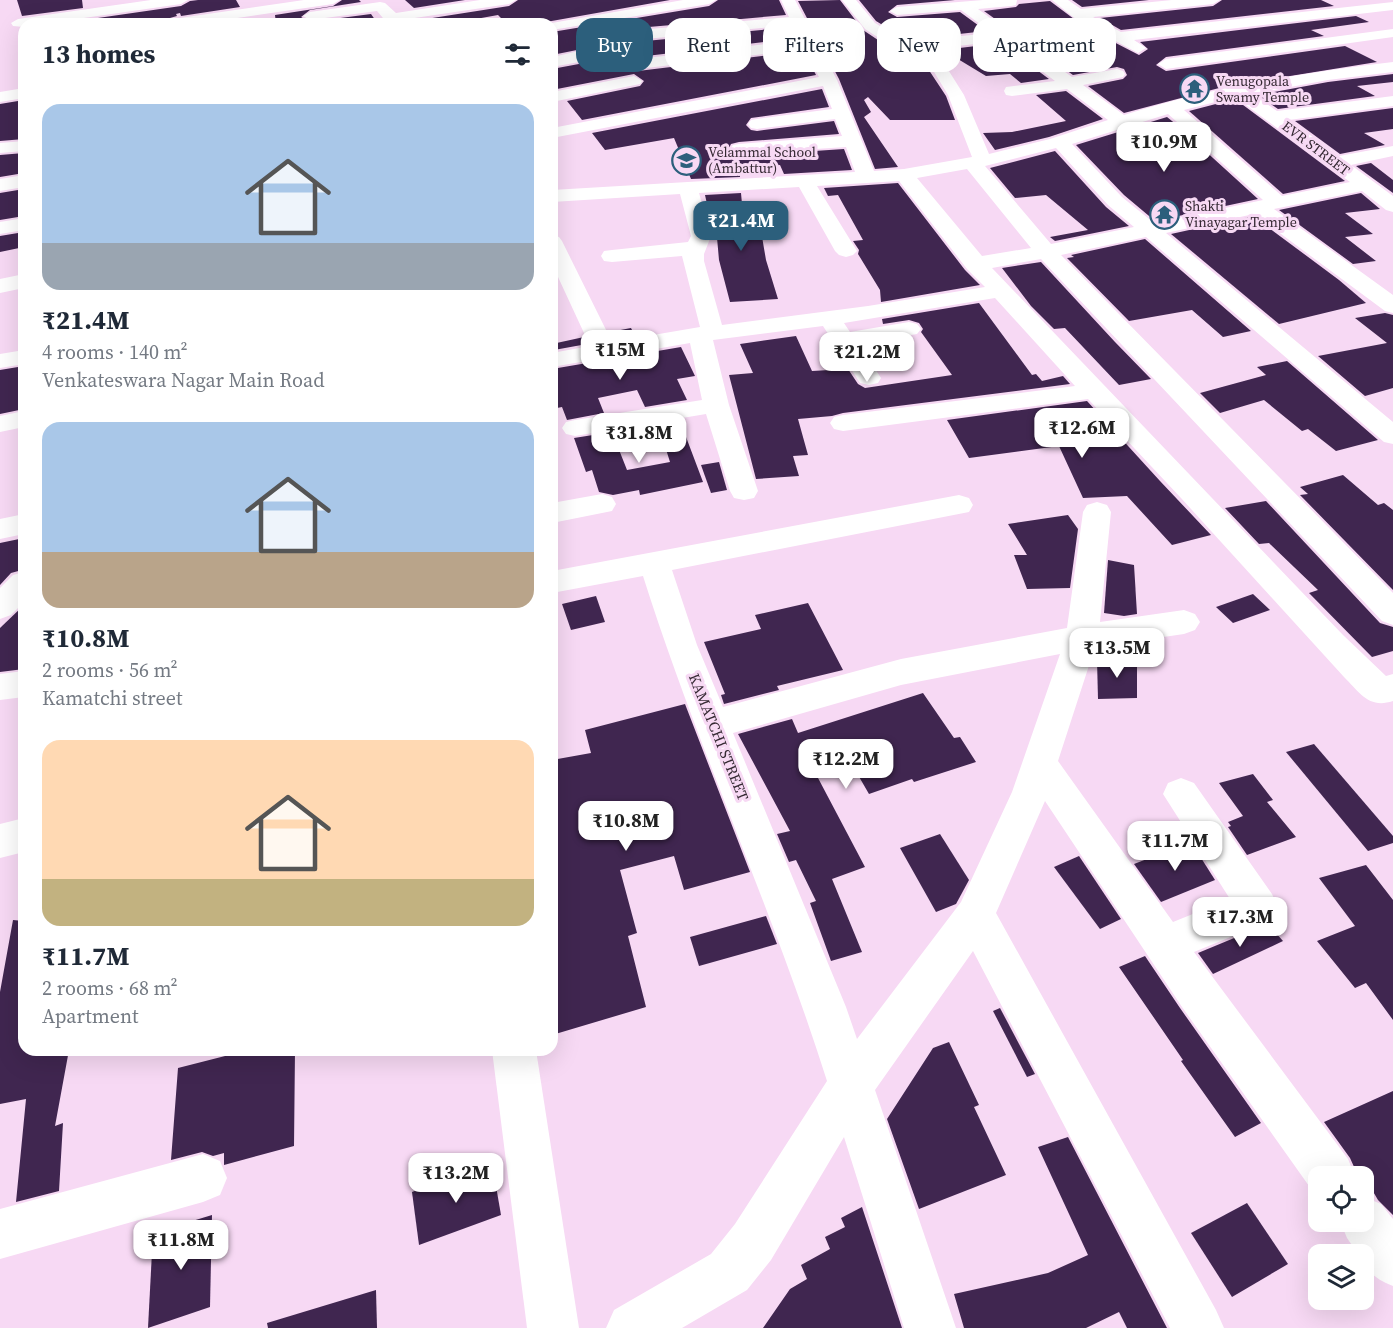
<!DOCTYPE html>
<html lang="en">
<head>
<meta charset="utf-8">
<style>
  :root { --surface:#fff; --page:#f2f2f3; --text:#1f2937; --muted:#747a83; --accent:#2c5f7c }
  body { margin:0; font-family:"Source Serif 4",serif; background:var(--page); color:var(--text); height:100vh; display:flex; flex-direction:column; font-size:22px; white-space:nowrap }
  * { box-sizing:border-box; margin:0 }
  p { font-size:20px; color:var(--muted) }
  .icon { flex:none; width:33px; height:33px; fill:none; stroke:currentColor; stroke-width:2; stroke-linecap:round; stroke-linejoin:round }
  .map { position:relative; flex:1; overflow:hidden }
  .details { position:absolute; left:18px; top:18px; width:540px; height:1038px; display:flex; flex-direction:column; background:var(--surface); border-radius:18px; box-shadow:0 6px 24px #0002 }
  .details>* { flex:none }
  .hud { position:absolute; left:576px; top:18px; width:570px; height:54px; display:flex; gap:12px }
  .buttons { position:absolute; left:1308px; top:1166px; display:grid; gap:12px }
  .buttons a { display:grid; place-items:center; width:66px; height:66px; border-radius:12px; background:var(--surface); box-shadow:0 6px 24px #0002; font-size:30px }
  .price { position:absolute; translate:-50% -51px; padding:0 14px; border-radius:12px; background:#fff; color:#222; font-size:20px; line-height:39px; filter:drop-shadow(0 2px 3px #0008) }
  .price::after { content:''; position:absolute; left:50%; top:36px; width:18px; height:14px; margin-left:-9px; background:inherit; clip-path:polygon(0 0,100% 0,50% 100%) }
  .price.current { background:var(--accent); color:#fff }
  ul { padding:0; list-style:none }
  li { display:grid; align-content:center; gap:12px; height:318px; padding:0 24px }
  li span { display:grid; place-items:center; height:186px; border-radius:18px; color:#555 }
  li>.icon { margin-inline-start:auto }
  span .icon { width:108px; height:108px; fill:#fffc; stroke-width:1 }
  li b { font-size:26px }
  h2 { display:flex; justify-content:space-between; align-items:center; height:72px; padding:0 24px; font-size:26px }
  .tag { padding:0 21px; border-radius:18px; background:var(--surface); box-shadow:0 6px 24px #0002; font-size:21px; line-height:54px }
  .tag.current { background:var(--accent); color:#fff }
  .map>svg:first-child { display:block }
  .building { fill:#402650 }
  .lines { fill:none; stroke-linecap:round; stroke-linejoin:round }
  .minor { fill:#fff; fill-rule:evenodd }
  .labels { text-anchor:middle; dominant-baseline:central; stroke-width:6; stroke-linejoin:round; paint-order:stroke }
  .far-poi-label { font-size:14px; fill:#352933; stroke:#f7d9f4; text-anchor:start }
  .far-street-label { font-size:14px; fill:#352933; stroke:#f7d9f4 }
  .street-label { font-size:15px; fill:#352933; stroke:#f7d9f4 }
</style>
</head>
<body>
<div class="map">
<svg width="1393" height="1328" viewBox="0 0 1393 1328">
  <rect width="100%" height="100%" fill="#f7d9f4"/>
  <!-- building -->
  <g class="building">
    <polygon points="17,0 82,0 83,8 22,16"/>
    <polygon points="198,0 236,0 240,7 181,16 180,13 176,14 177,16 149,24 131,24 129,20 92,24 91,19 181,6 190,1"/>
    <polygon points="342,0 359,0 361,2 310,10 301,17 310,22 371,14 378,24 276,24 275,15 333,6"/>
    <polygon points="405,0 465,0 414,8"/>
    <polygon points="518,0 670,0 546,22 544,24 507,24 498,15 448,24 432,24 426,19 509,6"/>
    <polygon points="718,0 779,0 786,15 614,30 604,38 614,44 792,27 797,38 638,57 618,46 607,44 552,55 552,32 709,6"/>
    <polygon points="840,0 863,30 881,42 911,43 946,96 955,120 890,120 868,97 864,100 871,112 864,117 898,167 875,169 839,79 798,1"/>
    <polygon points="859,0 955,0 897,5 888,12 897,17 960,12 986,31 941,36 919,29 909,29 892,18 900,29 891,30 876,21"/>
    <polygon points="1072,0 1149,0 1082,7"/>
    <polygon points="1222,0 1321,0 1334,6 1121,30 1100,18 1213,6"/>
    <polygon points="1050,1 1086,28 1020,37 984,11 1016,7 1019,4"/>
    <polygon points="1356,16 1369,22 1311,30 1324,36 1166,57 1156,65 1166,71 1345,46 1377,62 1223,87 1124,113 1088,86 1123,79 1127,75 1124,69 1117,67 1073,75 1035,48 1106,38 1139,55 1148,49 1140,42"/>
    <polygon points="1001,43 1049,79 1021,83 1010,74 986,76 943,50"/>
    <polygon points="804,51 816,75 582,120 567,101 640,86 644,81 634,74 557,89 552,82 552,69 611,58 623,68 638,71"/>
    <polygon points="1393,74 1393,82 1357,86 1375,96 1278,109 1258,95 1328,82"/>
    <polygon points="822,89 829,107 751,118 746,125 751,130 757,131 834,121 839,134 739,142 731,144 728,150 733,155 739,156 844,149 852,170 784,174 780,165 740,169 740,177 691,179 674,138 605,150 592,133"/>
    <polygon points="1066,91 1103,119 1049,137 995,150 983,133 1012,132 1066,121 1036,95"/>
    <polygon points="1235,99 1345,181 1283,194 1189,111"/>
    <polygon points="24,100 24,139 0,141 0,104"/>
    <polygon points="1393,108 1393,129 1364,133 1385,145 1340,154 1295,121"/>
    <polygon points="1167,117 1188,134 1149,138 1144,144 1147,149 1155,151 1202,148 1258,199 1155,221 1124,195 1076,145"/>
    <polygon points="1055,151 1106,207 1129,226 1055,241 1050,237 1088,230 1046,195 1015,198 990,168"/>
    <polygon points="24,153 24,173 0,177 0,155"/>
    <polygon points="1371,163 1393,180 1393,193 1356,166"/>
    <polygon points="898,183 965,270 980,285 881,302 880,290 858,254 859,250 853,241 863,240 838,195 828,196 824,188"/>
    <polygon points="24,189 24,216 0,220 0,193"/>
    <polygon points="741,193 744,226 760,225 766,260 778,299 730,302 719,260 714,204 707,204 705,195"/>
    <polygon points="1361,193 1380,209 1345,213 1373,234 1345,237 1376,261 1353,264 1279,210"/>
    <polygon points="1253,216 1339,280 1366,303 1279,324 1171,234"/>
    <polygon points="24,232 24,247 0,252 0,236"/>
    <polygon points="1145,239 1251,331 1223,337 1192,310 1129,321 1067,258 1074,257 1071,255"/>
    <polygon points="1041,262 1115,342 1151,379 1119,385 1065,328 1054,329 1031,306 1002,268"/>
    <polygon points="979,303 1032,375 1036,374 1042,381 1063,376 1070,384 843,413 832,416 798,419 808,455 793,456 799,476 756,479 729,375 753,373 740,344 796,336 812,371 848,369 858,384 865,388 952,375 921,332 923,329 919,323 909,320 883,324 882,319"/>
    <polygon points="1385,313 1393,315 1393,388 1365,396 1318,356 1387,343 1355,318"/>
    <polygon points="631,328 635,336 613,339 610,332"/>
    <polygon points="584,337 587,344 554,350 552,346 552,344"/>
    <polygon points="681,347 695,376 677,379 687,400 645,407 637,390 598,398 604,413 567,420 562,407 552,409 552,369"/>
    <polygon points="1287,361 1378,440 1336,451 1308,429 1302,431 1264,400 1220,413 1200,393 1266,375 1257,367"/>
    <polygon points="24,366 24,409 0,414 0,370"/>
    <polygon points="1087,401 1160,481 1211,535 1172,545 1127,496 1083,498 1059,446 969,458 947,420"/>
    <polygon points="680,421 703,482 640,495 639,490 613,495 599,492 592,470 586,472 574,438 612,432 627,470 670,462 658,424"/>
    <polygon points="719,462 727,490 711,493 701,465"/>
    <polygon points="1343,475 1378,505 1384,503 1393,510 1393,590 1300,495 1308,494 1300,487"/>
    <polygon points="1266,501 1380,623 1393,627 1393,651 1372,657 1309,593 1318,590 1269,543 1259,544 1225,508"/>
    <polygon points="1068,515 1078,529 1070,588 1027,589 1014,555 1027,555 1008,524"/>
    <polygon points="24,538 22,570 11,573 0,585 0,543"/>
    <polygon points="1108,560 1134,565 1137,614 1124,616 1104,613"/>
    <polygon points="1253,594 1270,610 1233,623 1216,607"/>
    <polygon points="596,596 605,622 571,630 562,604"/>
    <polygon points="808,603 843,670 777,686 779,690 724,704 721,695 725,694 704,642 761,629 755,615"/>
    <polygon points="24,605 24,669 0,672 0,628"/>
    <polygon points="1137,658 1137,698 1098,699 1097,660"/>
    <polygon points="923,693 954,738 960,737 976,762 914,782 912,779 869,794 839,742 808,759 865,867 832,879 862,952 831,961 810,903 816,901 796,860 789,862 777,834 790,831 738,734 792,719 798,733"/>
    <polygon points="685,704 750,872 684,890 674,856 620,870 637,933 628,936 646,1007 552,1035 552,760 591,753 585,730"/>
    <polygon points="1314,744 1393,836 1393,843 1368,851 1286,752"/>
    <polygon points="1253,774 1273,800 1267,802 1296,837 1247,855 1228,827 1231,826 1228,822 1243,816 1219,783"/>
    <polygon points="940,834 969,880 956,904 936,912 900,848"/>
    <polygon points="1191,842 1215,880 1161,902 1134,864"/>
    <polygon points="1079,856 1121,919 1100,929 1054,867"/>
    <polygon points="1366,865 1393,900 1393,1020 1366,983 1355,988 1317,941 1355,926 1319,878"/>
    <polygon points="766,916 777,944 699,966 690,937"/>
    <polygon points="13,920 24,921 24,1050 69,1050 55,1126 63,1123 59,1191 16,1202 26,1099 0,1104 0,992"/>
    <polygon points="1268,924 1283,941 1213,974 1198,953"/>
    <polygon points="1145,956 1180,1008 1261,1123 1235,1137 1181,1061 1183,1060 1119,967"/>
    <polygon points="1000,1008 1035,1074 1027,1077 993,1011"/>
    <polygon points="949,1042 979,1105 974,1107 1006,1175 919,1209 887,1119 933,1048"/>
    <polygon points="230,1050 295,1050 294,1146 224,1165 224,1153 213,1156 202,1152 171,1160 178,1068 229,1055"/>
    <polygon points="1393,1091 1393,1215 1378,1200 1364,1176 1355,1169 1350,1158 1324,1122"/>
    <polygon points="1068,1137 1167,1328 1127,1328 1119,1312 1086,1328 964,1328 954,1294 1048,1273 1088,1255 1038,1147"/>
    <polygon points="492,1163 501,1215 419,1245 412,1192"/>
    <polygon points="1247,1203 1288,1264 1232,1297 1191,1233"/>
    <polygon points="862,1207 902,1328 763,1328 790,1289 807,1279 801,1265 830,1249 825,1237 845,1227 841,1218"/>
    <polygon points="212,1215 210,1307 148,1328 153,1233"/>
    <polygon points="376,1290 377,1328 268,1328 267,1323"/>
  </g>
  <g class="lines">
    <!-- minor -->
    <g class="minor">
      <polygon points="151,0 188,0 181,4 42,24 24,24 24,27 13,26 11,23 18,19"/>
      <polygon points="304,0 340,0 333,4 196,24 159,24 166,20"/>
      <polygon points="480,0 516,0 509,4 401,20 403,24 388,24 377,11 310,20 303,16 310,12 380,2 385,3 396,13"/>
      <polygon points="683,0 716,0 709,4 552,30 552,24 546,24"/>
      <path d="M781,0H795L837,80L874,171L904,169L972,157L948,95L922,52L930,47L935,49L964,95L989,154L1050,139L1108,120L1067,89L1012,96L1006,95L1004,91L1006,87L1055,81L1002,41L940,48L917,41L882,40L865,29L842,0H856L875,23L890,32L918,31L941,38L992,33L961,10L897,15L890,11L897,7L983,0H1017L1016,5L1011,6L978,9L1019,39L1093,29L1073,17L1052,0H1068L1081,9L1172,0H1220L1213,4L1093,17L1121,32L1393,2V10L1134,40L1146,48L1138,53L1106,36L1029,46L1072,77L1117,69L1123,71L1125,74L1123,77L1083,85L1124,115C1211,87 1302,73 1393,62V72L1328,80L1252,94L1277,111L1393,96V106L1289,120L1339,156L1393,146V156L1351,165L1393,196V212L1386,210L1362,191L1274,209L1393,295V313L1385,311L1254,214L1166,233L1393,422V444L1384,442L1146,237L1061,255L1393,593V625L1382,621L1041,259L992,268L1343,635L1386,676L1393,674V701C1369,709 1360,693 1344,677L1181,498L1088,399L843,431L834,429L830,423L834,417L843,415L1075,386L995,298L844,323L850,332L909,322L917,324L921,329L917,334L859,344L881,378L878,383L869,385L860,383L823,326L713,340L729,405L758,491L754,498L744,500L734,498L730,491L706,414L575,436L566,434L562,428L566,422L575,420L702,400L690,343L552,367V353L590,346L552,264V235L559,237L562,241L612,342L700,327L682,256L612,262L604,261L601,256L604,251L612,250L688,242L691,236L680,194L552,202V190L855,172L846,147L739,154L733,153L730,149L733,145L739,144L842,136L835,119L757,129L751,128L748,124L751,120L757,119L832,109L823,86L552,138V128L819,77L805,49L638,69L623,66L612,56L552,67V57C569,54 597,45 613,47C624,48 628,58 638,59L801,40L793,25L614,42L606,37L614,32L789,17ZM1235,97L1350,182L1282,196L1184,110ZM1168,114L1193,136L1149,140L1146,144L1149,148L1155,149L1203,146L1263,200L1154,223L1122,197L1072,144ZM1056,148L1108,205L1134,227L1051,244L985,166ZM967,169L1031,248L982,256L917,178ZM899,181L967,269L985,287L868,306L722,325L704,261V254L711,236L699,193L799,187L835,251L839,255L846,257L853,255L857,251L817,186Z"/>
      <polygon points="1393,29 1393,37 1166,69 1158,64 1166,59"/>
      <polygon points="634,76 642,81 640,84 552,102 552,92"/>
      <polygon points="24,88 24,98 0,102 0,92"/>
      <polygon points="24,141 24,151 0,153 0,143"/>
      <polygon points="24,175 24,187 0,191 0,179"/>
      <polygon points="24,218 24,230 0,234 0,222"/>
      <polygon points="24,274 24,288 0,293 0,279"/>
      <polygon points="24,350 24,364 0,368 0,354"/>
      <polygon points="24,411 24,427 0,432 0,416"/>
      <polygon points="602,494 612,497 616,504 612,511 552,523 552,503"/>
      <path d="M959,495L969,498L973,505L969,512L672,570L697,645L723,707L901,659L1067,628L1083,512L1087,505L1097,502L1107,505L1111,512L1100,622L1184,610L1195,614L1200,622L1195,630L1184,634L1095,647L1058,761L1173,922L1230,899L1163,794L1168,783L1181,778L1194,783L1272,894L1278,907L1272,920L1194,952L1348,1159L1355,1176H1318V1195L1314,1193L1182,1007L1045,801L996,913L1216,1310L1224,1328H1170L973,951L875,1090L956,1328H904L844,1137L771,1260L747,1290L682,1328H606L614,1310L711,1254L735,1224L827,1081C773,910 697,747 643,576L552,593V571ZM1060,654L1012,792L961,902L857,1039L846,1007L733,733L901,685Z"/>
      <polygon points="24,514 24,534 0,539 0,519"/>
      <polygon points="24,572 24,602 11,615 0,619 0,588 13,575"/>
      <polygon points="24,671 24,697 0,700 0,674"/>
      <polygon points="24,818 24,852 0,858 0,824"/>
      <polygon points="492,1050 536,1050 579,1328 527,1328"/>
      <polygon points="203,1154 220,1161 227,1178 220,1195 203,1202 0,1259 0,1209"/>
      <path d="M1364,1197L1381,1204L1393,1219V1286C1378,1280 1364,1272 1364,1254H1358L1347,1238L1340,1221H1364Z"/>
    </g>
  </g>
  <!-- icons -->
  <defs>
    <symbol id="temple-ring" viewBox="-11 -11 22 22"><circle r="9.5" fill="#f7d9f4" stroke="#2c5f7c" stroke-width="1.5"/><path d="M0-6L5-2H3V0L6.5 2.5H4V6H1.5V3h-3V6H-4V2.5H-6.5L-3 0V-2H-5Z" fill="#2c5f7c"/></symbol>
    <symbol id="school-ring" viewBox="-11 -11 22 22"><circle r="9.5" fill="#f7d9f4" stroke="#2c5f7c" stroke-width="1.5"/><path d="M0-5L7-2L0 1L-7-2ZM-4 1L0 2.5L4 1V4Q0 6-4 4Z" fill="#2c5f7c"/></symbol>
  </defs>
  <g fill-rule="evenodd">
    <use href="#temple-ring" x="1178" y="72" width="33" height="33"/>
    <use href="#school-ring" x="670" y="144" width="33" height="33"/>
    <use href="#temple-ring" x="1148" y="198" width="33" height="33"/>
  </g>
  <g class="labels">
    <!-- far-poi labels -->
    <g class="far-poi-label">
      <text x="1216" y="81">Venugopala<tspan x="1216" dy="16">Swamy Temple</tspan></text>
      <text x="708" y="152">Velammal School<tspan x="708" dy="16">(Ambattur)</tspan></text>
      <text x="1185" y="206">Shakti<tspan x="1185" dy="16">Vinayagar Temple</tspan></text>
    </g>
    <!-- far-street labels -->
    <g class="far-street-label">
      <text transform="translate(1316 148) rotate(37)">EVR STREET</text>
    </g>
    <!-- street labels -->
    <g class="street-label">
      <text transform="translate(719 737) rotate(68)">KAMATCHI STREET</text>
    </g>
  </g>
</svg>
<div class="buttons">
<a><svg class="icon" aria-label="locate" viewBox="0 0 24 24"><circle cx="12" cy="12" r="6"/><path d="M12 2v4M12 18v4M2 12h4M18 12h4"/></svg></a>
<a><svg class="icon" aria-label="layers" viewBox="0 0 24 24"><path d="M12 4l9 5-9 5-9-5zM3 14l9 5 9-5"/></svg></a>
</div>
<b class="price" style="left:1164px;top:173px">₹10.9M</b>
<b class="price current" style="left:741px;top:252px">₹21.4M</b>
<b class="price" style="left:620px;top:381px">₹15M</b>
<b class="price" style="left:867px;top:383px">₹21.2M</b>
<b class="price" style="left:1082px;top:459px">₹12.6M</b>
<b class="price" style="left:639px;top:464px">₹31.8M</b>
<b class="price" style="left:1117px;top:679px">₹13.5M</b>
<b class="price" style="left:846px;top:790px">₹12.2M</b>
<b class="price" style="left:626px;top:852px">₹10.8M</b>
<b class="price" style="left:1175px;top:872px">₹11.7M</b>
<b class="price" style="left:1240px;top:948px">₹17.3M</b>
<b class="price" style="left:456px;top:1204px">₹13.2M</b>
<b class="price" style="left:181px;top:1271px">₹11.8M</b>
<div class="hud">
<a class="tag current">Buy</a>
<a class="tag">Rent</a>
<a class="tag">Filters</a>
<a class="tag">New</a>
<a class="tag">Apartment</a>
</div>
<section class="details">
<h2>13 homes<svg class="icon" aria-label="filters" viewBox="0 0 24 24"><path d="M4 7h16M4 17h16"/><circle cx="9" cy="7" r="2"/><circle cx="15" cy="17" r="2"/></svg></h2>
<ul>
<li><span style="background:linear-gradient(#a9c7e8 75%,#9aa5b1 0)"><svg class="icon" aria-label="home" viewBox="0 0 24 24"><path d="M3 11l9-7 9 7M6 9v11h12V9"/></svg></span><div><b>₹21.4M</b><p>4 rooms · 140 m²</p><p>Venkateswara Nagar Main Road</p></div></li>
<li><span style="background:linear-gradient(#a9c7e8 70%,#b9a48a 0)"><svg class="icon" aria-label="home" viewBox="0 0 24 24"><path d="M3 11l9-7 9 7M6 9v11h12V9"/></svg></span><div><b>₹10.8M</b><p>2 rooms · 56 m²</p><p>Kamatchi street</p></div></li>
<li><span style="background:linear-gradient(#ffd9b3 75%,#c2b280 0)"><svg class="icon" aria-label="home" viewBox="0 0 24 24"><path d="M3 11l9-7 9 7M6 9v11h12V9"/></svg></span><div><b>₹11.7M</b><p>2 rooms · 68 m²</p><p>Apartment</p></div></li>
</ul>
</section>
</div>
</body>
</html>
